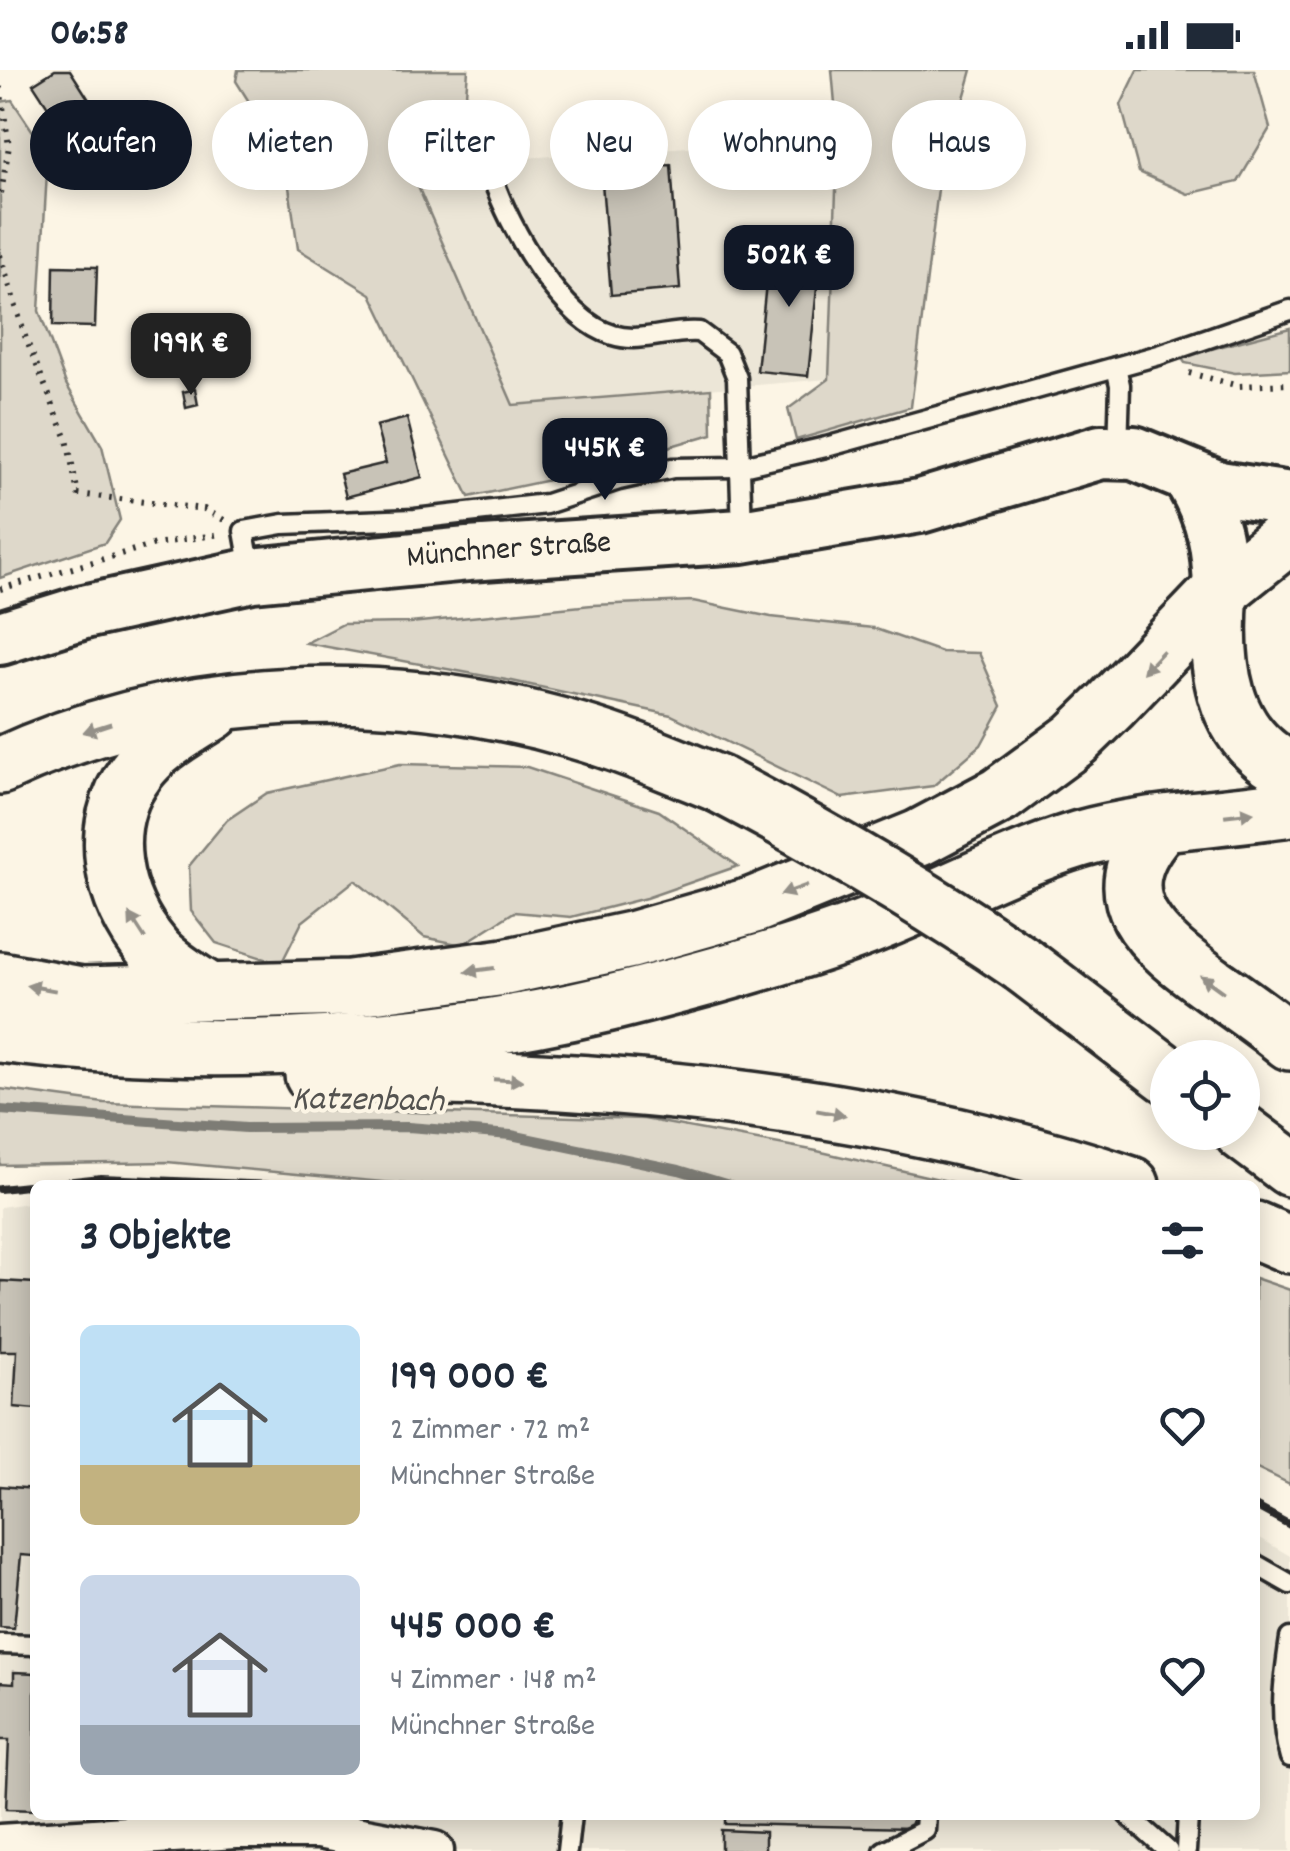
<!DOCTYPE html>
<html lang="de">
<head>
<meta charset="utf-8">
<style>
  :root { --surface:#fff; --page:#f2f2f3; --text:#1f2937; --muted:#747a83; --accent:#111827 }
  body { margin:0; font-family:Dekko,sans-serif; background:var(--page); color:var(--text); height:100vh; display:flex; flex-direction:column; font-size:38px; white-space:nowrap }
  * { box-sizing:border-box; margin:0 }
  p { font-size:32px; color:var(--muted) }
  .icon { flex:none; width:55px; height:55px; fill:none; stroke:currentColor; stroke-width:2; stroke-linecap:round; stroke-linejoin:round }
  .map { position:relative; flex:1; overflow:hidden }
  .sheet { position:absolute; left:30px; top:1110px; width:1230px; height:640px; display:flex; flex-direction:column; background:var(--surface); border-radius:15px; box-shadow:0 5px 25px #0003 }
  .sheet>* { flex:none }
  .banner { position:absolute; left:30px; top:30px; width:1230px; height:90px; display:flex; gap:20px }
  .tools { position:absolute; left:1150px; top:970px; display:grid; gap:20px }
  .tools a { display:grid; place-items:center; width:110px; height:110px; border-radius:50%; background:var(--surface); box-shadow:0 5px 25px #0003; font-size:50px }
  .price { position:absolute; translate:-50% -85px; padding:0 22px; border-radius:20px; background:var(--accent); color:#fff; font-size:32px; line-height:65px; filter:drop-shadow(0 2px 5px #0008) }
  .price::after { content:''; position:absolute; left:50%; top:60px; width:30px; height:22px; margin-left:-15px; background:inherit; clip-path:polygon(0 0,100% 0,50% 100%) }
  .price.on { background:#222; color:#fff }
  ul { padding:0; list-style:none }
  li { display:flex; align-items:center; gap:30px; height:250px; padding:0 50px }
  li span { display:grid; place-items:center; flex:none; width:280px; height:200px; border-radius:15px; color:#555 }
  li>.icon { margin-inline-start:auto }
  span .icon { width:120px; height:120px; fill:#fffc; stroke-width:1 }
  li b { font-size:42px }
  h2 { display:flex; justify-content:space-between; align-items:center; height:120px; padding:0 50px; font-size:42px }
  .tag { padding:0 35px; border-radius:45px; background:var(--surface); box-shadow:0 5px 25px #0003; font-size:35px; line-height:90px }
  .tag.on { background:var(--accent); color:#fff }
  .status { display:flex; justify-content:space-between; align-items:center; height:70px; padding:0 50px; background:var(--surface); direction:ltr }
  .status svg { height:28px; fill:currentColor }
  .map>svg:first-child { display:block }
  .built { fill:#ece6d7 }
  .green { fill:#ded8ca; stroke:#84827a; stroke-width:2.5 }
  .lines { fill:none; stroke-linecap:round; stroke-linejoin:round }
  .stream { stroke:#7d7b74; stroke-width:10 }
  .building { fill:#c8c3b7; stroke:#2b2b2b; stroke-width:2.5 }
  .lane-casing { stroke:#2b2b2b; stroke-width:25 }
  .street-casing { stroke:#2b2b2b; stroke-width:45 }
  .secondary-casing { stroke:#2b2b2b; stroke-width:60 }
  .primary-casing { stroke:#2b2b2b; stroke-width:62 }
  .highway-casing { stroke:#2b2b2b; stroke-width:62 }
  .path { stroke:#2b2b2b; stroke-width:6; stroke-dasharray:2.5 8; stroke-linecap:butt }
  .lane { stroke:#fcf5e5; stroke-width:18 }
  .street { stroke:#fcf5e5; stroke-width:38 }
  .secondary { stroke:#fcf5e5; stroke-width:52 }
  .primary { stroke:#fcf5e5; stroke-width:55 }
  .highway { stroke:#fcf5e5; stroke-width:55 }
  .rail { stroke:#2b2b2b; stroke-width:8 }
  .highway-bridge-casing { stroke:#2b2b2b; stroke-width:62; stroke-linecap:butt }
  .highway-bridge { stroke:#fcf5e5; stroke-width:55 }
  .oneway { fill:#949088 }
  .labels { text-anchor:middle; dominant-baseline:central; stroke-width:8; stroke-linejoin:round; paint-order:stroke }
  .street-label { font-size:32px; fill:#2b2b2b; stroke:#fcf5e5 }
  .water-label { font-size:35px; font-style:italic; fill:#545350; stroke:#fcf5e5 }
</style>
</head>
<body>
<div class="status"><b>06:58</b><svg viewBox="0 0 49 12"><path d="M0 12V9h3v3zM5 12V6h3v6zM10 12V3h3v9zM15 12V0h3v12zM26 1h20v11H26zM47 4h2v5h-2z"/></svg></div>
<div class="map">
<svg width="1290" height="1781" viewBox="0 0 1290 1781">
  <rect width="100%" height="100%" fill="#fcf5e5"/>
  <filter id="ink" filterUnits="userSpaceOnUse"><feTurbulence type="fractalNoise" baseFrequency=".01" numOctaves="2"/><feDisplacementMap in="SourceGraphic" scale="20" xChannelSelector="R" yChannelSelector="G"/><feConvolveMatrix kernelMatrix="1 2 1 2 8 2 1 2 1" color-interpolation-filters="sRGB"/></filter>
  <g filter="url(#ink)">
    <!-- built -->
    <g class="built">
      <polygon points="838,67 829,309 513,335 416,112 463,92"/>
      <polygon points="35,1132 35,1745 1255,1745 1255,1465 1290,1486 1290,1781 0,1781 0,1137"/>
    </g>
    <!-- green -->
    <g class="green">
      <polygon points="238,0 468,0 465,36 416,112 513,335 711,319 712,364 573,405 469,427 371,224 298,179 285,89 236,11"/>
      <polygon points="832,0 972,0 938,119 911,337 796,370 788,339 829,309 838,67"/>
      <polygon points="1138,0 1254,0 1270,58 1238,112 1188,124 1139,102 1121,35"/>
      <polygon points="12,30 48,84 39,241 66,314 102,376 120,450 105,473 0,508 0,32"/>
      <polygon points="1290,258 1290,300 1235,303 1185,293 1181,287"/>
      <polygon points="693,531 771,547 873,558 941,582 979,583 1002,636 981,675 933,716 842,728 671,645 512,611 306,573 343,554 410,553 592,535"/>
      <polygon points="400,694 527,697 659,741 738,796 646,828 571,847 514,842 462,875 424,867 355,810 302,852 281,894 216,873 191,841 189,796 227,750 267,723"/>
      <polygon points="0,1019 104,1033 644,1049 817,1081 965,1115 415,1115 167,1092 0,1095"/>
      <polygon points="1255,1208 1290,1220 1290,1414 1255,1397"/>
    </g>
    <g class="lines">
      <!-- stream -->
      <polyline class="stream" points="0,1040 246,1058 408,1057 511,1065 679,1100 729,1115"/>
    </g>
    <!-- building -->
    <g class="building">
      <polygon points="55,0 70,0 93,36 61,57 33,14"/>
      <polygon points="671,95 680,219 611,225 601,100"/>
      <polygon points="770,174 821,179 808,306 757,301"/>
      <polygon points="54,196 97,197 95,257 53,256"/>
      <polygon points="195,319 198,335 186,338 183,322"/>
      <polygon points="407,348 422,407 346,427 340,404 386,393 376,356"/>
      <polygon points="1,1211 35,1213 35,1339 14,1337 17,1281 0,1281"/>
      <polygon points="0,1416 35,1419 33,1486 21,1485 14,1558 0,1557"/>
      <polygon points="14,1602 35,1603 35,1740 6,1739 9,1670 0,1670 0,1612 14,1613"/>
      <polygon points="725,1745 912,1745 912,1758 725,1754"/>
      <polygon points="721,1760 765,1762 765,1781 721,1781"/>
    </g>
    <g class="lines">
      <defs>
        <g id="lane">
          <path d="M493,109C509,157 561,250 613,265C641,274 671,259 699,262L727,283L737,308L742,460"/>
          <polyline points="1116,297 1120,315 1118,380"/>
          <polyline points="251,500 244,461 283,454 415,449 546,434 619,410 673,398 738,397 826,377 1159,285 1290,240"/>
          <polyline points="1255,1494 1290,1514"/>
          <path d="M1290,1568C1284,1608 1278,1648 1290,1687"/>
          <polyline points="0,1574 35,1575"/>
          <polyline points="1128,1745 1168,1781"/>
          <polyline points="567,1781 571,1745"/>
          <polyline points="884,1781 925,1760 926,1745"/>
          <polyline points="1186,1781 1188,1745"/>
        </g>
        <polyline id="street" points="0,1774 236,1759 318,1759 434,1781"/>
        <g id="secondary">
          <path d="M1191,409C1214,448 1219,476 1220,521"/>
          <path id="s1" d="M0,568L84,542L252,505L468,484L742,466L920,436L1101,382L1134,383L1219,418L1290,429"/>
        </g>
        <path id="primary" d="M1290,465L1220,521C1214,590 1219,666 1290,700"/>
        <g id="highway">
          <path d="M0,696C179,612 389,606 577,661C626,675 672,695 719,714"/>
          <path d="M1161,755C1095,827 1154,873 1214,916C1240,934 1266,952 1290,972"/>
          <polyline points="1022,894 1168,1005"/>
          <polyline points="0,910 81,925 350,918 505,897 631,870 754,835 919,768 1000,725 1076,669 1111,635 1220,521"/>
          <path d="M208,921C190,909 167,896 153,879C112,830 95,757 136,702C155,675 187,659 214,641"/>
          <path d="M0,964C209,991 442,978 646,924C716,906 796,884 864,858C937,830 1005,792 1080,769C1146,750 1222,749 1290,738"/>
          <path d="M313,1005C588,1005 869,1027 1131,1115"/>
          <polyline points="1242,1062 1290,1098"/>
          <polyline points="1255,1160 1290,1175"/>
        </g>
      </defs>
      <!-- lane casing -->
      <use href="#lane" class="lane-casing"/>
      <!-- street casing -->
      <use href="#street" class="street-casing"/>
      <!-- secondary casing -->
      <use href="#secondary" class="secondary-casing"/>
      <!-- primary casing -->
      <use href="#primary" class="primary-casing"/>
      <!-- highway casing -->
      <use href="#highway" class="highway-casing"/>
      <!-- path -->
      <g class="path">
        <polyline points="0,17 9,76 0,129"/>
        <polyline points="0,185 26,269 67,369 78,424 204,439 226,451"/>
        <polyline points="1189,303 1239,316 1290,314"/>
        <polyline points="0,519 155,474 221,464"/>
      </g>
      <!-- lane -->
      <use href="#lane" class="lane"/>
      <!-- street -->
      <use href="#street" class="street"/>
      <!-- secondary -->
      <use href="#secondary" class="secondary"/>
      <!-- primary -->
      <use href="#primary" class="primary"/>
      <!-- highway -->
      <use href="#highway" class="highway"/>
      <!-- rail -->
      <g class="rail">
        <polyline points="0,1119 101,1108 275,1115"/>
        <polyline points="1255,1436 1290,1455"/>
      </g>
      <defs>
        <path id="highway-bridge" d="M719,714C826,770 922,826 1022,894"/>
      </defs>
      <!-- highway-bridge casing -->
      <use href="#highway-bridge" class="highway-bridge-casing"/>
      <!-- highway-bridge -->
      <use href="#highway-bridge" class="highway-bridge"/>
    </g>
    <!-- one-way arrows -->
    <defs><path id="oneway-solid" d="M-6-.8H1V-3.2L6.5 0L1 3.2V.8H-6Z" transform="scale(2.5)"/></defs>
    <g class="oneway">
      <use href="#oneway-solid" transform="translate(1153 592) rotate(133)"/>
      <use href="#oneway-solid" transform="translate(97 658) rotate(162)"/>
      <use href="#oneway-solid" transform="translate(1239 744) rotate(-7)"/>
      <use href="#oneway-solid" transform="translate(794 820) rotate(160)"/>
      <use href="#oneway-solid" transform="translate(137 856) rotate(-123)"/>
      <use href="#oneway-solid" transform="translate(480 900) rotate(172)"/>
      <use href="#oneway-solid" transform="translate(1212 914) rotate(-144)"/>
      <use href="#oneway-solid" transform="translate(41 918) rotate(-170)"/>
      <use href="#oneway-solid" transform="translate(508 1010) rotate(3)"/>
      <use href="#oneway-solid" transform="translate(831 1043) rotate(10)"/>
    </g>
  </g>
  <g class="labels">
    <!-- street labels -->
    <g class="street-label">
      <text stroke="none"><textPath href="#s1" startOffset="518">Münchner Straße</textPath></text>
    </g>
    <!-- water labels -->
    <g class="water-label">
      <text transform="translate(368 1032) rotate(1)">Katzenbach</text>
    </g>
  </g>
</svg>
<div class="tools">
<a><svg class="icon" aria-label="locate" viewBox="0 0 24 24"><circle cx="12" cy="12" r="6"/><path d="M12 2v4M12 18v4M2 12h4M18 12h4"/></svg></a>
</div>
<b class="price" style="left:789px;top:240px">502K €</b>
<b class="price on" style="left:191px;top:328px">199K €</b>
<b class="price" style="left:605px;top:433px">445K €</b>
<div class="banner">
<a class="tag on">Kaufen</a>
<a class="tag">Mieten</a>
<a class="tag">Filter</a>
<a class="tag">Neu</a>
<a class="tag">Wohnung</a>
<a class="tag">Haus</a>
</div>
<section class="sheet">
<h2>3 Objekte<svg class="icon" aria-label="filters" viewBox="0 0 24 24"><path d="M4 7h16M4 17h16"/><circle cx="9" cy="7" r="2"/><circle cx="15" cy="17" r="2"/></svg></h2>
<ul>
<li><span style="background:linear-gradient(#bfe0f5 70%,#c2b280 0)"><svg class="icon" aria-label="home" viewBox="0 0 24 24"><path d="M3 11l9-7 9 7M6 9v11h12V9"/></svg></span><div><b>199 000 €</b><p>2 Zimmer · 72 m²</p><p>Münchner Straße</p></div><svg class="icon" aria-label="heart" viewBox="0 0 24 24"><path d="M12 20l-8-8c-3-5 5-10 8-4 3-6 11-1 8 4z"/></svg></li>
<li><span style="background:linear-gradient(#c9d6e8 75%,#9aa5b1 0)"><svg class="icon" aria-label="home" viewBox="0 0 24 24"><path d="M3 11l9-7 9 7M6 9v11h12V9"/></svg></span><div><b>445 000 €</b><p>4 Zimmer · 148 m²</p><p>Münchner Straße</p></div><svg class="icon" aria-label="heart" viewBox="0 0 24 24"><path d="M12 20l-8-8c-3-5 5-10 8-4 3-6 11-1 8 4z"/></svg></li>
</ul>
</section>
</div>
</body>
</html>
